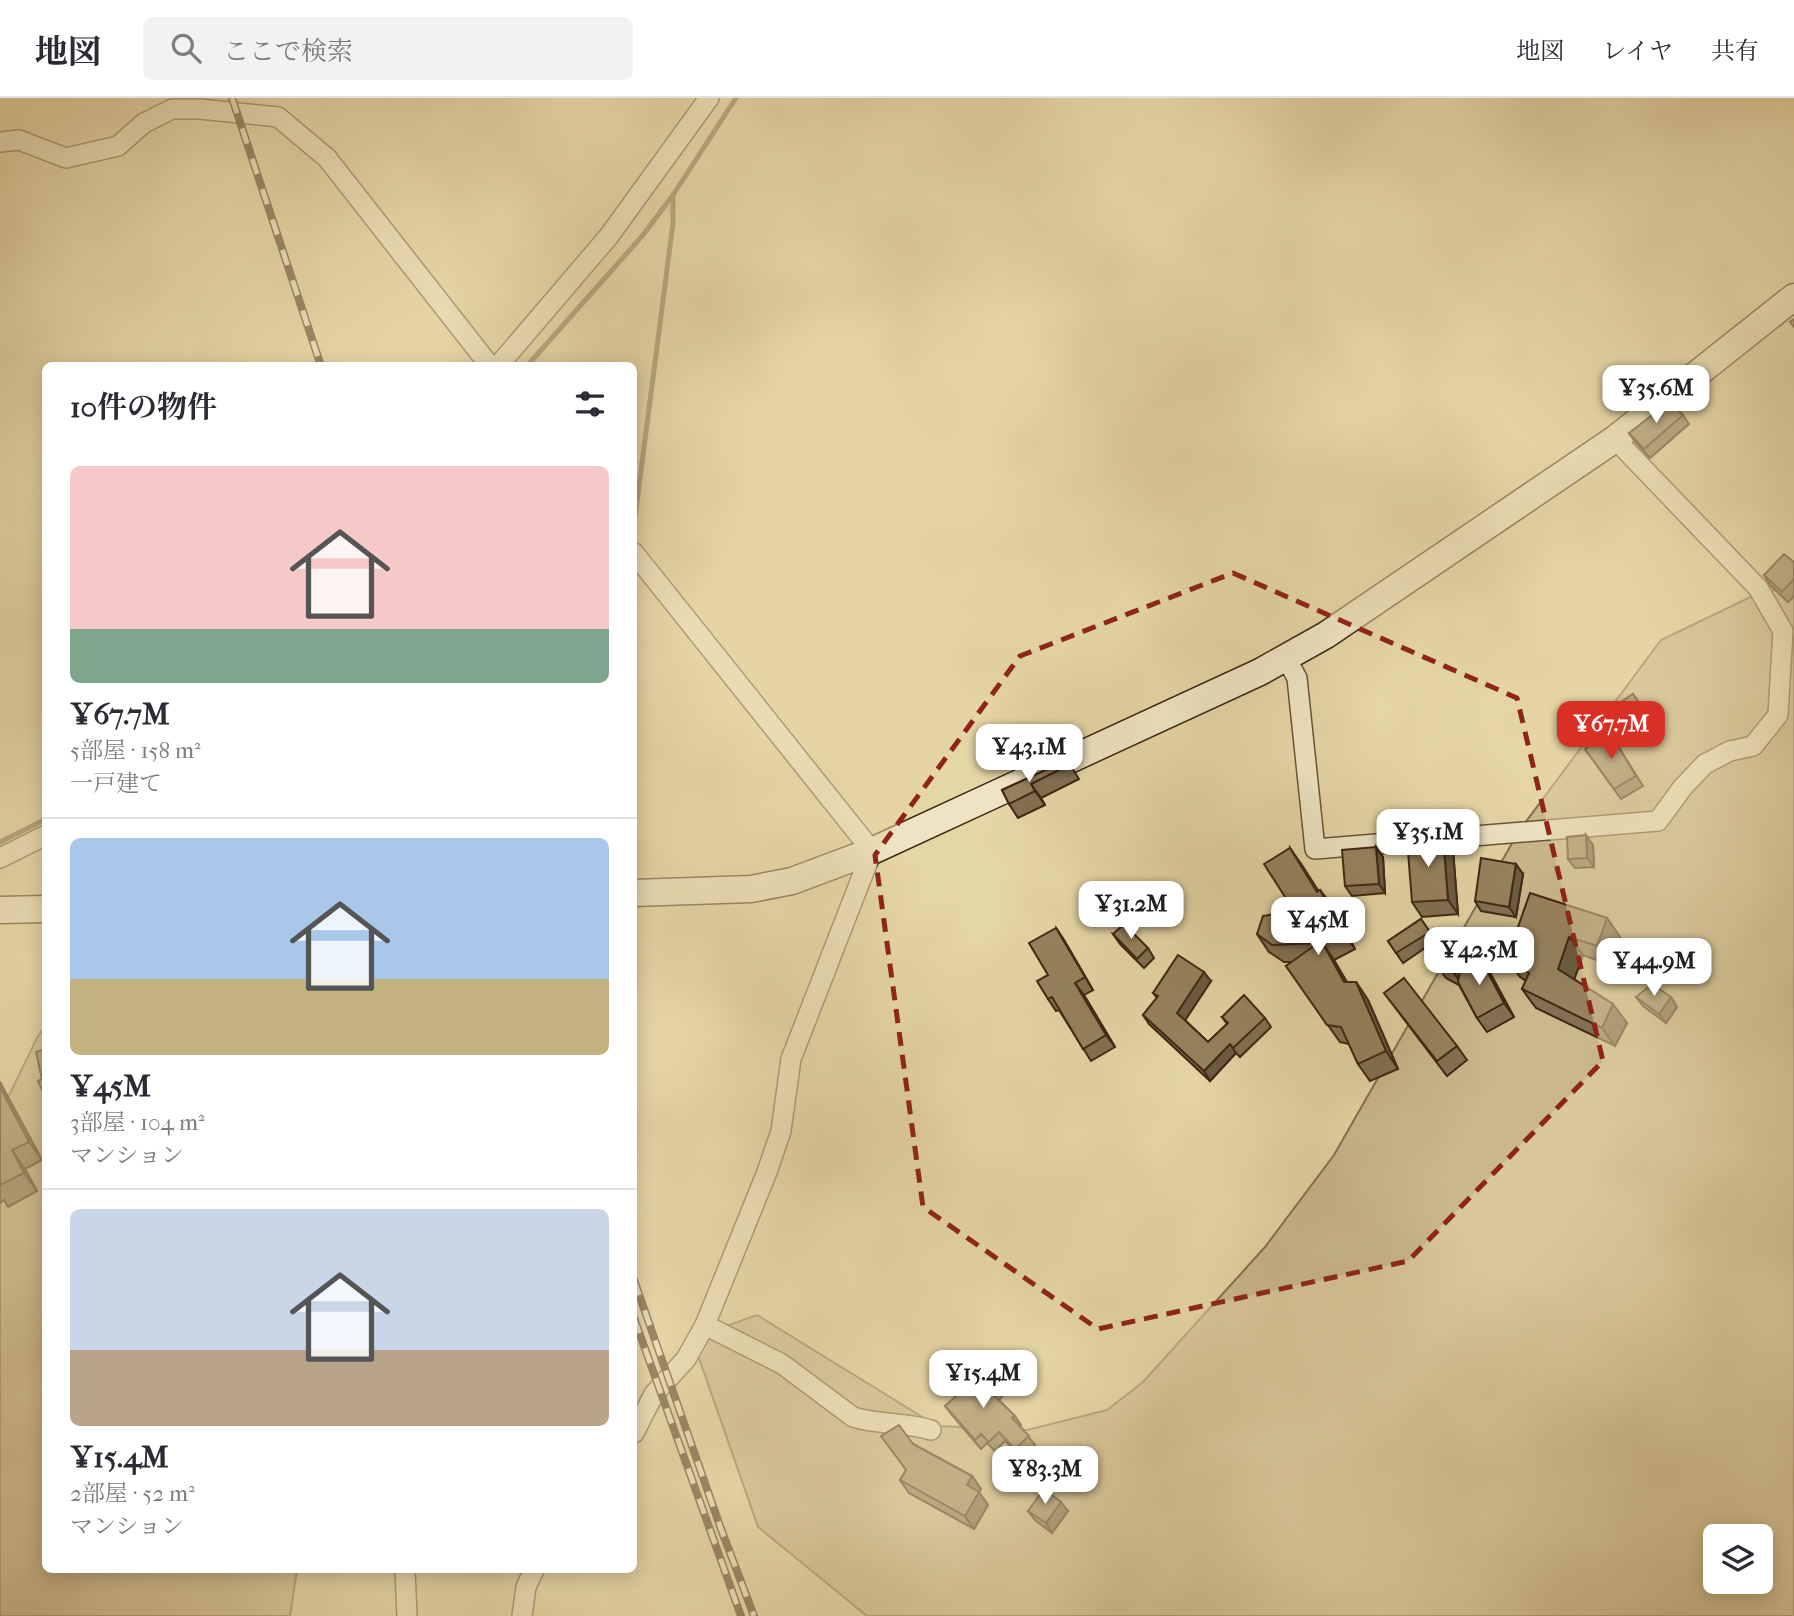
<!DOCTYPE html>
<html lang="ja">
<head>
<meta charset="utf-8">
<style>
  :root { --surface:#fff; --page:#f2f2f3; --text:#2b2b33; --muted:#7c7c81; --line:#e1e1e2; --accent:#d93025 }
  body { margin:0; font-family:"IM FELL French Canon","Noto Serif JP",serif; background:var(--page); color:var(--text); height:100vh; display:flex; flex-direction:column; font-size:26px; white-space:nowrap }
  * { box-sizing:border-box; margin:0 }
  p { font-size:23px; color:var(--muted) }
  .icon { flex:none; width:38px; height:38px; fill:none; stroke:currentColor; stroke-width:2; stroke-linecap:round; stroke-linejoin:round }
  .map { position:relative; flex:1; overflow:hidden }
  .panel { position:absolute; left:42px; top:264px; width:595px; height:1211px; display:flex; flex-direction:column; background:var(--surface); border-radius:10px; box-shadow:0 4px 18px #0003 }
  .panel>* { flex:none }
  .controls { position:absolute; left:1703px; top:1426px; display:grid; gap:14px }
  .controls a { display:grid; place-items:center; width:70px; height:70px; border-radius:10px; background:var(--surface); box-shadow:0 4px 18px #0003; font-size:35px }
  .price { position:absolute; translate:-50% -60px; padding:0 16px; border-radius:14px; background:#fff; color:#222; font-size:23px; line-height:46px; filter:drop-shadow(0 2px 4px #0008) }
  .price::after { content:''; position:absolute; left:50%; top:42px; width:21px; height:16px; margin-left:-10px; background:inherit; clip-path:polygon(0 0,100% 0,50% 100%) }
  .price.on { background:var(--accent); color:#fff }
  ul { padding:0; list-style:none }
  li { display:grid; align-content:center; gap:14px; height:371px; padding:0 28px }
  li+li { border-top:2px solid var(--line) }
  li span { display:grid; place-items:center; height:217px; border-radius:10px; color:#555 }
  li>.icon { margin-inline-start:auto }
  span .icon { width:126px; height:126px; fill:#fffc; stroke-width:1 }
  li b { font-size:30px }
  h2 { display:flex; justify-content:space-between; align-items:center; height:84px; padding:0 28px; font-size:30px }
  header { display:flex; align-items:center; gap:42px; box-sizing:border-box; height:98px; padding:0 35px; background:var(--surface); border-bottom:2px solid var(--line) }
  header strong { font-size:33px }
  nav { display:flex; gap:38px; margin-inline-start:auto; font-size:24px }
  .search { width:490px; height:63px; background:var(--page); display:flex; align-items:center; gap:18px; box-sizing:border-box; padding:0 24px; border-radius:10px; color:var(--muted); font-size:26px }
  .map>svg:first-child { display:block }
  .green { fill:#c9b88c; stroke:#856f50; stroke-width:2; fill-rule:evenodd }
  .lines { fill:none; stroke-linecap:round; stroke-linejoin:round }
  .stream { stroke:#826c4d; stroke-width:5 }
  .street-casing { stroke:#6a5238; stroke-width:22 }
  .secondary-casing { stroke:#412613; stroke-width:29 }
  .street { stroke:#eee4c4; stroke-width:19 }
  .secondary { stroke:#eee4c4; stroke-width:26 }
  .rail-casing { stroke:#412613; stroke-width:8 }
  .rail { stroke:#eee4c4; stroke-width:5; stroke-dasharray:16; stroke-linecap:butt }
  .wall { fill:#817052; stroke:#412613; stroke-width:2 }
  .shaded-wall { fill:#695b42; stroke:#412613; stroke-width:2 }
  .building { fill:#96825f; stroke:#412613; stroke-width:2 }
  .marked { fill:none; stroke:#8f2418; stroke-width:5; stroke-dasharray:14 9; stroke-linejoin:round }
</style>
</head>
<body>
<header>
<strong>地図</strong>
<div class="search"><svg class="icon" aria-label="search" viewBox="0 0 24 24"><circle cx="10" cy="10" r="6"/><path d="M15 15l6 6"/></svg>ここで検索</div>
<nav><a>地図</a><a>レイヤ</a><a>共有</a></nav>
</header>
<div class="map">
<svg width="1794" height="1518" viewBox="0 0 1794 1518">
  <rect width="100%" height="100%" fill="#e5d6a5"/>
  <filter id="stains"><feTurbulence type="fractalNoise" baseFrequency=".00286" numOctaves="4"/><feColorMatrix values="0 0 0 0 .2 0 0 0 0 .09 0 0 0 0 .02 0 0 0 .5 -.17"/></filter>
  <radialGradient id="worn" r=".72"><stop offset=".6" stop-color="#630" stop-opacity="0"/><stop offset="1" stop-color="#630" stop-opacity=".3"/></radialGradient>
  <!-- green -->
  <g class="green">
    <path d="M1794,491V1518H867L758,1429L692,1240L757,1217L937,1328L1027,1332L1107,1312L1143,1284L1265,1149L1334,1057L1519,733L1661,542L1763,493ZM1715,1438H1760V1484H1715Z"/>
    <polygon points="45,928 46,1472 297,1472 290,1518 0,1518 0,1016 37,940"/>
  </g>
  <g class="lines">
    <!-- stream -->
    <g class="stream">
      <polyline points="527,268 643,137 673,97 736,0"/>
      <polyline points="634,427 673,125 673,97"/>
      <polyline points="0,744 46,721"/>
    </g>
    <defs>
      <g id="street">
        <polyline points="0,44 19,42 66,60 118,48 144,25 172,11 200,11 278,19 327,60 490,268"/>
        <polyline points="498,268 609,138 709,0"/>
        <polyline points="634,455 872,753 791,961 781,1033 767,1074 705,1227 686,1261 654,1296 634,1335"/>
        <polyline points="1286,560 1297,580 1315,751 1658,723 1683,689 1705,666 1730,653 1753,648 1778,617 1783,533 1758,490 1615,341"/>
        <polyline points="0,760 46,737"/>
        <path d="M705,1227L782,1266L853,1319C878,1327 906,1324 931,1332"/>
        <polyline points="405,1472 407,1518"/>
        <polyline points="522,1518 526,1489 534,1472"/>
      </g>
      <g id="secondary">
        <polyline points="634,795 751,791 792,783 872,753 1260,574 1326,537 1615,341 1794,199"/>
        <polyline points="0,812 46,811"/>
      </g>
    </defs>
    <!-- street casing -->
    <use href="#street" class="street-casing"/>
    <!-- secondary casing -->
    <use href="#secondary" class="secondary-casing"/>
    <!-- street -->
    <use href="#street" class="street"/>
    <!-- secondary -->
    <use href="#secondary" class="secondary"/>
    <defs>
      <g id="rail">
        <polyline points="232,0 321,268"/>
        <polyline points="634,1182 721,1431 754,1518"/>
        <polyline points="634,1220 741,1518"/>
      </g>
    </defs>
    <!-- rail casing -->
    <use href="#rail" class="rail-casing"/>
    <!-- rail -->
    <use href="#rail" class="rail"/>
  </g>
  <!-- wall -->
  <g class="wall">
    <polygon points="1683,317 1689,326 1650,360 1636,345 1629,335"/>
    <polygon points="1794,464 1794,498 1788,504 1770,487 1764,477"/>
    <polygon points="1633,596 1658,633 1637,640 1615,608"/>
    <polygon points="1610,635 1643,688 1621,701 1585,651"/>
    <polygon points="1067,662 1079,681 1041,700 1045,707 1018,720 1009,706 1002,692"/>
    <polygon points="1443,738 1453,752 1458,816 1422,819 1412,804"/>
    <polygon points="1593,747 1594,769 1575,770 1568,761"/>
    <polygon points="1376,749 1383,759 1385,795 1352,798 1345,788"/>
    <polygon points="1290,750 1318,793 1320,792 1333,809 1355,851 1334,862 1347,884 1356,884 1368,902 1398,971 1370,983 1358,966 1349,946 1340,944 1286,868 1292,864 1284,864 1269,854 1257,836 1294,813"/>
    <polygon points="1523,776 1516,819 1481,813 1475,803"/>
    <polygon points="1607,820 1620,839 1610,867 1583,857 1574,881 1627,925 1615,948 1536,910 1522,891 1526,883 1520,879 1507,860"/>
    <polygon points="1421,821 1431,836 1461,850 1462,865 1488,871 1514,919 1487,934 1477,920 1459,887 1446,880 1436,866 1431,846 1403,865 1388,843"/>
    <polygon points="1056,830 1064,842 1093,892 1084,897 1115,949 1091,963 1059,912 1056,913 1048,901 1048,877"/>
    <polygon points="1113,836 1148,850 1154,860 1144,870 1120,846"/>
    <polygon points="1211,883 1185,922 1208,944 1227,926 1222,919 1265,920 1271,929 1240,959 1236,955 1210,983 1149,926 1143,917 1157,900 1153,895"/>
    <polygon points="1384,895 1457,948 1467,962 1447,978"/>
    <polygon points="1636,899 1671,899 1677,909 1666,925 1643,908"/>
    <polygon points="0,984 42,1062 25,1071 37,1093 8,1109 4,1102 0,1105"/>
    <polygon points="970,1278 996,1290 1002,1299 999,1302 1015,1318 1021,1327 1020,1328 1035,1347 1021,1360 1005,1343 995,1353 987,1345 981,1351 952,1317 945,1308 960,1295 951,1282"/>
    <polygon points="913,1346 972,1378 981,1391 979,1394 988,1407 974,1431 909,1395 900,1382 906,1373"/>
    <polygon points="1028,1413 1068,1413 1052,1435 1035,1422"/>
  </g>
  <!-- shaded-wall -->
  <g class="shaded-wall">
    <polygon points="1031,686 1041,700 1045,707 1035,693"/>
    <polygon points="1586,737 1593,747 1594,769 1587,760"/>
    <polygon points="1443,738 1453,752 1458,816 1448,802"/>
    <polygon points="1376,749 1383,759 1385,795 1379,786"/>
    <polygon points="1290,750 1302,767 1330,811 1317,794"/>
    <polygon points="1516,766 1523,776 1516,819 1509,809"/>
    <polygon points="1320,792 1333,809 1355,851 1343,834"/>
    <polygon points="1607,820 1620,839 1610,867 1597,848"/>
    <polygon points="1056,830 1064,842 1093,892 1085,879"/>
    <polygon points="1451,836 1461,850 1464,890 1454,875"/>
    <polygon points="1569,839 1583,857 1571,890 1558,871"/>
    <polygon points="1322,844 1334,862 1356,901 1344,884"/>
    <polygon points="1478,856 1488,871 1514,919 1504,905"/>
    <polygon points="1204,874 1211,883 1184,924 1177,915"/>
    <polygon points="1356,884 1368,902 1398,971 1386,953"/>
    <polygon points="1075,885 1084,897 1115,949 1106,937"/>
    <polygon points="1671,899 1677,909 1666,925 1659,916"/>
    <polygon points="1613,906 1627,925 1615,948 1602,930"/>
    <polygon points="1230,946 1236,955 1210,983 1204,973"/>
    <polygon points="0,984 2,988 42,1062 29,1044 0,989"/>
    <polygon points="12,1052 25,1071 37,1093 24,1075"/>
    <polygon points="972,1378 981,1391 979,1394 988,1407 974,1431 965,1418 967,1387"/>
    <polygon points="1061,1404 1068,1413 1052,1435 1046,1425"/>
  </g>
  <!-- building -->
  <g class="building">
    <polygon points="1794,221 1794,229 1790,224"/>
    <polygon points="1670,303 1683,317 1644,351 1629,335"/>
    <polygon points="1784,456 1794,464 1794,481 1782,494 1764,477"/>
    <polygon points="1633,596 1651,624 1630,631 1615,608"/>
    <polygon points="1610,635 1636,678 1614,691 1585,651"/>
    <polygon points="1067,662 1069,667 1031,686 1035,693 1009,706 1002,692"/>
    <polygon points="1586,737 1587,760 1568,761 1567,739"/>
    <polygon points="1443,738 1448,802 1412,804 1407,741"/>
    <polygon points="1376,749 1379,786 1345,788 1342,752"/>
    <polygon points="1290,750 1317,794 1320,792 1343,834 1322,844 1344,884 1356,884 1386,953 1358,966 1341,929 1327,927 1286,868 1318,845 1272,847 1257,836 1263,818 1294,813 1264,766"/>
    <polygon points="1481,760 1516,766 1509,809 1475,803"/>
    <polygon points="1530,795 1607,820 1597,848 1569,839 1558,871 1613,906 1602,930 1522,891 1529,875 1507,860"/>
    <polygon points="1421,821 1430,834 1396,855 1388,843"/>
    <polygon points="1124,826 1148,850 1137,861 1113,836"/>
    <polygon points="1056,830 1085,879 1075,885 1106,937 1083,951 1052,899 1048,901 1037,883 1048,877 1029,845"/>
    <polygon points="1428,836 1451,836 1454,875 1436,866"/>
    <polygon points="1478,856 1504,905 1477,920 1458,884 1461,866"/>
    <polygon points="1178,857 1204,874 1177,915 1208,944 1228,925 1222,919 1244,897 1265,920 1233,950 1230,946 1204,973 1143,917 1158,898 1153,895"/>
    <polygon points="1404,880 1457,948 1437,963 1384,895"/>
    <polygon points="1652,886 1671,899 1659,916 1636,899"/>
    <polygon points="46,951 46,1000 38,983 42,981 36,954"/>
    <polygon points="0,989 29,1044 12,1052 24,1075 0,1087"/>
    <polygon points="964,1271 970,1278 981,1273 996,1290 991,1295 1015,1318 1012,1320 1029,1338 1015,1351 999,1334 989,1344 981,1336 975,1342 945,1308 961,1294 951,1282"/>
    <polygon points="899,1327 913,1346 972,1378 967,1387 979,1394 965,1418 900,1382 906,1372 881,1338"/>
    <polygon points="1044,1391 1061,1404 1046,1425 1028,1413"/>
  </g>
  <!-- marked area -->
  <path d="M0 0H1794V1518H0ZM1233,475L1517,600L1603,963L1408,1163L1098,1231L923,1109L875,757L1020,558Z" fill="#e5d6a5" fill-opacity=".55" fill-rule="evenodd"/>
  <path class="marked" d="M1233,475L1517,600L1603,963L1408,1163L1098,1231L923,1109L875,757L1020,558Z"/>
  <rect width="100%" height="100%" filter="url(#stains)"/>
  <rect width="100%" height="100%" fill="url(#worn)"/>
</svg>
<div class="controls">
<a><svg class="icon" aria-label="layers" viewBox="0 0 24 24"><path d="M12 4l9 5-9 5-9-5zM3 14l9 5 9-5"/></svg></a>
</div>
<b class="price" style="left:1656px;top:327px">¥35.6M</b>
<b class="price on" style="left:1611px;top:663px">¥67.7M</b>
<b class="price" style="left:1029px;top:686px">¥43.1M</b>
<b class="price" style="left:1428px;top:771px">¥35.1M</b>
<b class="price" style="left:1131px;top:843px">¥31.2M</b>
<b class="price" style="left:1318px;top:859px">¥45M</b>
<b class="price" style="left:1479px;top:889px">¥42.5M</b>
<b class="price" style="left:1654px;top:900px">¥44.9M</b>
<b class="price" style="left:983px;top:1312px">¥15.4M</b>
<b class="price" style="left:1045px;top:1408px">¥83.3M</b>
<section class="panel">
<h2>10件の物件<svg class="icon" aria-label="filters" viewBox="0 0 24 24"><path d="M4 7h16M4 17h16"/><circle cx="9" cy="7" r="2"/><circle cx="15" cy="17" r="2"/></svg></h2>
<ul>
<li><span style="background:linear-gradient(#f6c9c9 75%,#7fa58c 0)"><svg class="icon" aria-label="home" viewBox="0 0 24 24"><path d="M3 11l9-7 9 7M6 9v11h12V9"/></svg></span><div><b>¥67.7M</b><p>5部屋 · 158 m²</p><p>一戸建て</p></div></li>
<li><span style="background:linear-gradient(#a9c7e8 65%,#c2b280 0)"><svg class="icon" aria-label="home" viewBox="0 0 24 24"><path d="M3 11l9-7 9 7M6 9v11h12V9"/></svg></span><div><b>¥45M</b><p>3部屋 · 104 m²</p><p>マンション</p></div></li>
<li><span style="background:linear-gradient(#c9d6e8 65%,#b9a48a 0)"><svg class="icon" aria-label="home" viewBox="0 0 24 24"><path d="M3 11l9-7 9 7M6 9v11h12V9"/></svg></span><div><b>¥15.4M</b><p>2部屋 · 52 m²</p><p>マンション</p></div></li>
</ul>
</section>
</div>
</body>
</html>
